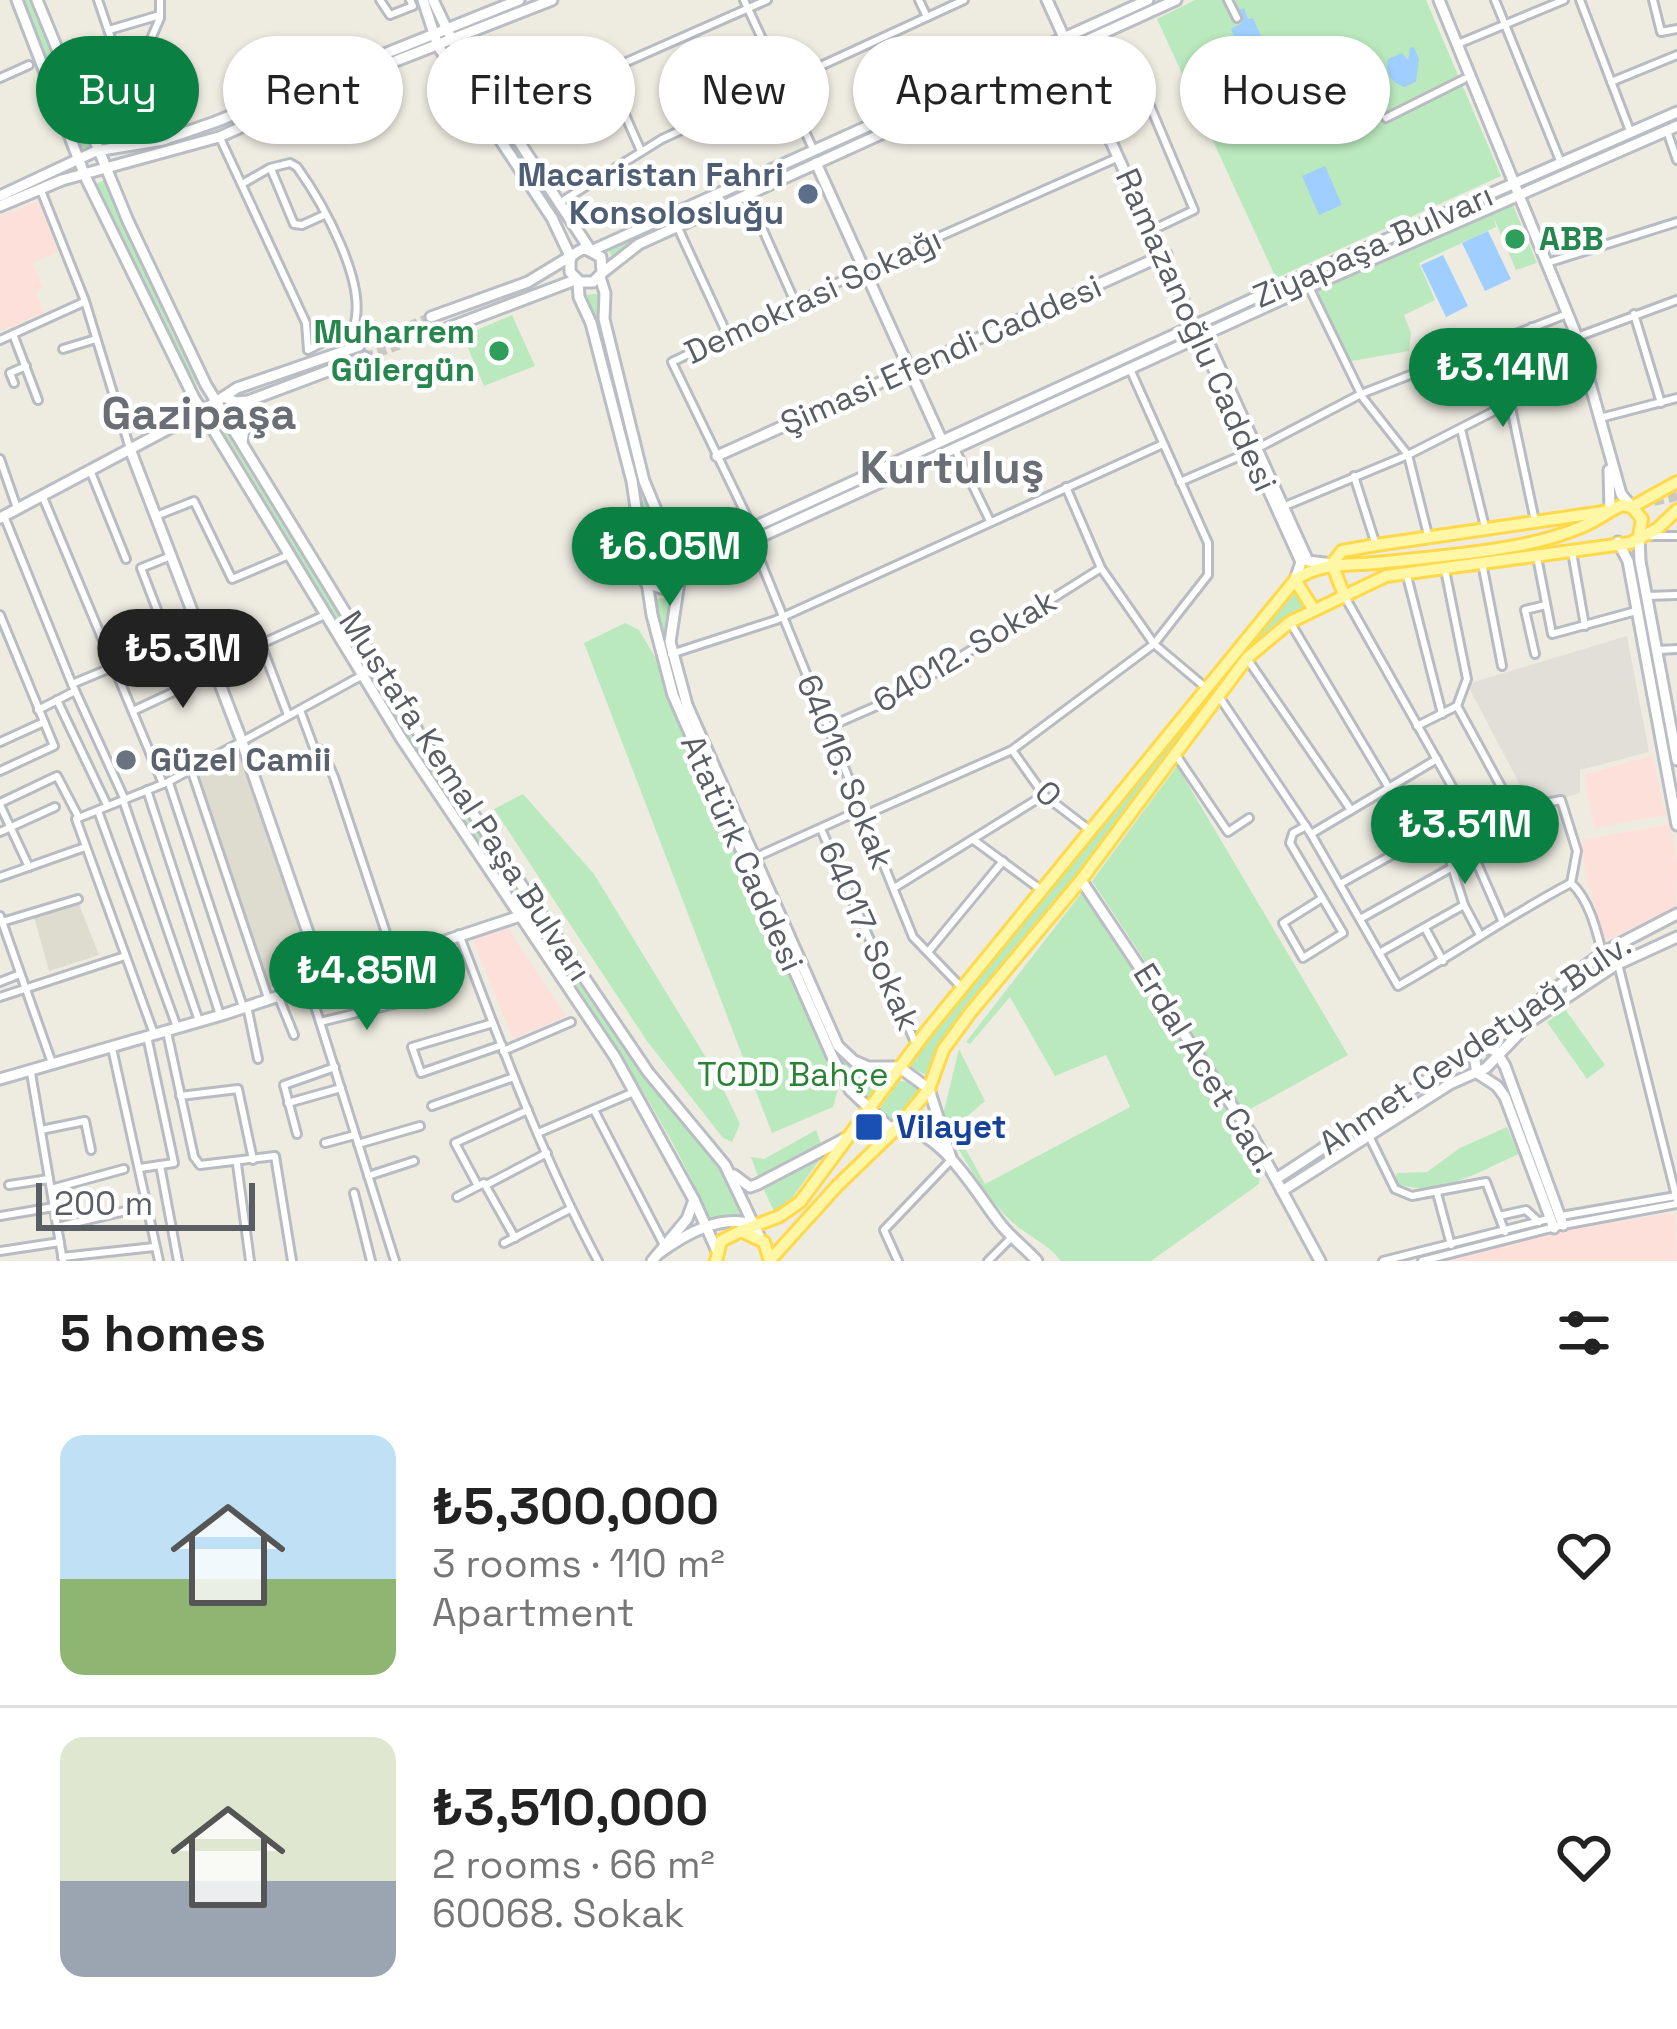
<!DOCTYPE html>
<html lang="en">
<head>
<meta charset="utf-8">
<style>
  :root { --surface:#fff; --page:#f2f2f2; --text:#222; --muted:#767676; --line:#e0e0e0; --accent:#0b8043 }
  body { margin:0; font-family:"Space Grotesk",sans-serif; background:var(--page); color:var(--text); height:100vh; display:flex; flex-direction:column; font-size:45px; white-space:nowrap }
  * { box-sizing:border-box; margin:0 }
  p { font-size:39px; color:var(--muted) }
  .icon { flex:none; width:66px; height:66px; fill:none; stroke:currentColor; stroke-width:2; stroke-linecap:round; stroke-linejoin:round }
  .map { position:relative; height:1261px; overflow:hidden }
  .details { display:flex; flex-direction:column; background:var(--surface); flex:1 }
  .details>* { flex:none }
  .top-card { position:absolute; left:36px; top:36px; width:1605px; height:108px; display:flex; gap:24px }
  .scale { position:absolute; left:36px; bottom:30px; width:219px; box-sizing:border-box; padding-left:12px; border:6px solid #595d64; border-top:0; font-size:33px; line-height:42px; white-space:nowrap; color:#595d64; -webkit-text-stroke:9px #fff; paint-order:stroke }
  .price { position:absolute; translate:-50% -102px; padding:0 27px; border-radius:42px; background:var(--accent); color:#fff; font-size:39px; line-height:78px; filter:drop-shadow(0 3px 6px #0008) }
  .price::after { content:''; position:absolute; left:50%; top:72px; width:36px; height:27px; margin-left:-18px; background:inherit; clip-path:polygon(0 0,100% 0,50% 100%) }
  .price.on { background:#222; color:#fff }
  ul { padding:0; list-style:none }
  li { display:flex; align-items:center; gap:36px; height:300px; padding:0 60px }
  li+li { border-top:3px solid var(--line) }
  li span { display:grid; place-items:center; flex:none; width:336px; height:240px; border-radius:24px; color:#555 }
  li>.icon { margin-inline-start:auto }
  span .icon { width:144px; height:144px; fill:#fffc; stroke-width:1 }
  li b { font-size:51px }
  h2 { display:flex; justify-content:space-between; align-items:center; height:144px; padding:0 60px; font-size:51px }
  .chip { padding:0 42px; border-radius:54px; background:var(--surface); box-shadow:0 3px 9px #0004; font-size:42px; line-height:108px }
  .chip.on { background:var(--accent); color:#fff }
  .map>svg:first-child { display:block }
  .industrial { fill:#e2dfd9 }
  .education { fill:#dedccf }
  .medical { fill:#fee0da }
  .green { fill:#bae9bd }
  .water { fill:#a0cfff }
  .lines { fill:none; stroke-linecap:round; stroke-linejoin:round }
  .secondary-tunnel { stroke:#c9c8c2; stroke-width:9; stroke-dasharray:9 4.5; stroke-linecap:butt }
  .primary-tunnel { stroke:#c9c8c2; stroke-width:10; stroke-dasharray:10 5; stroke-linecap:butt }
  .street-casing { stroke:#b9bbc2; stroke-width:12 }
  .secondary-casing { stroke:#babdc4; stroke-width:15 }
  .primary-casing { stroke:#ffd949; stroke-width:16 }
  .street { stroke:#fff; stroke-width:6 }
  .secondary { stroke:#fff; stroke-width:9 }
  .primary { stroke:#fff7a5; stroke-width:10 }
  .service-dot { fill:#5c6f8a; stroke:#fff; stroke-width:4.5 }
  .leisure-dot { fill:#2e9e5b; stroke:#fff; stroke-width:4.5 }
  .worship-dot { fill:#6b7280; stroke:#fff; stroke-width:4.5 }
  .transit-dot { fill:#1a4fb4; stroke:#fff; stroke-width:4.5 }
  .labels { text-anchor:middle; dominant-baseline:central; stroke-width:9; stroke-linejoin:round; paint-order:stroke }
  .service-label { font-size:33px; font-weight:bold; fill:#4e5e75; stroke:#fff; text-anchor:end }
  .leisure-label { font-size:33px; font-weight:bold; fill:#27864d; stroke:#fff; text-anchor:start }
  .street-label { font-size:33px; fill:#595d64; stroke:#fff }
  .worship-label { font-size:33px; font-weight:bold; fill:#5b616d; stroke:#fff; text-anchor:start }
  .park-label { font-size:33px; fill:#2a8235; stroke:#fff }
  .transit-label { font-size:33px; font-weight:bold; fill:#164399; stroke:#fff; text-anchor:start }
  .district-label { font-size:45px; font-weight:bold; fill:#6a6f76; stroke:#fff }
</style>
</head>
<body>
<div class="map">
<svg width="1677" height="1261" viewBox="0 0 1677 1261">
  <rect width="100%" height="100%" fill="#eeece1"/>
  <!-- industrial -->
  <polygon class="industrial" points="1627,636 1649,752 1580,770 1580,793 1532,808 1467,684"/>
  <!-- education -->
  <g class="education">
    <polygon points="242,746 316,972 269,988 198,771"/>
    <polygon points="79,904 99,955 49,971 34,917"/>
  </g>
  <!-- medical -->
  <g class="medical">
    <polygon points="38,201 58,252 33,263 43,288 36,292 44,313 0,331 0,216"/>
    <polygon points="1652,755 1666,815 1594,828 1584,775"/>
    <polygon points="1670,824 1677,862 1676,907 1605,941 1585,874 1582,840"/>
    <polygon points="508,929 566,1016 513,1039 471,935"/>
    <polygon points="1670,1213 1675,1216 1677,1261 1432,1261 1567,1230"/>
  </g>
  <!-- green -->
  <g class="green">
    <polygon points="24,0 31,0 89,146 81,150"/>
    <polygon points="1195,0 1426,0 1501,176 1276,278 1157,19"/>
    <polygon points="1055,46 1057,48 636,239 612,257 607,248"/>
    <polygon points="104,180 172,332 205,394 203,395 164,330 96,184"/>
    <polygon points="1508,190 1510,194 1209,330 1207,326"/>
    <polygon points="1513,205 1537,263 1516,270 1493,216 1496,227 1419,263 1435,300 1404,315 1411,333 1409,351 1346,362 1307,293"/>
    <path d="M602,293L641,484L659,534L644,537C635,465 614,361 585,295Z"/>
    <polygon points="512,315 535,366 484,386 463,336"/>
    <polygon points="1187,334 1189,338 690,566 688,551 719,548"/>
    <polygon points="226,432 400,714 525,902 519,906 367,674 222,435"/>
    <polygon points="1293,591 1305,607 1248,648 1081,871 940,1046 926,1075 908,1066 1181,723"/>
    <polygon points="669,598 665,641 684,710 838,1052 861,1070 883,1074 867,1100 850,1081 835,1054 692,736 673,682 654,599"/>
    <polygon points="625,623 639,630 655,657 690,749 840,1082 833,1107 772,1133 584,643"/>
    <polygon points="1177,766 1348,1055 1245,1112 1092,881"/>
    <polygon points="523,794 594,874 716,1074 740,1124 732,1142 723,1138 647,1041 494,809"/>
    <path d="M1083,891L1261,1164L1259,1184L1151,1261H1061C1049,1245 1032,1238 1017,1226C990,1204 972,1171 954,1142L960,1139L985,1184L1130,1107L1106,1055L1055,1076L1010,997L970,1044L966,1042Z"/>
    <path d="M532,918L663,1101L722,1171L746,1218L711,1221C664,1113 595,1017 529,920Z"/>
    <polygon points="1565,1009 1605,1065 1587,1079 1547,1022"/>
    <polygon points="959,1049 985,1101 948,1133 943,1115"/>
    <polygon points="899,1081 911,1082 919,1090 892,1123 878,1111"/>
    <path d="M1507,1127L1519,1154C1481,1170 1434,1201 1393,1182L1397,1173L1427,1172L1460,1148Z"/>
    <polygon points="816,1130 821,1144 817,1149 758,1176 751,1157 764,1159"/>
    <polygon points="823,1155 784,1209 774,1211 762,1186"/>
  </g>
  <!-- water -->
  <g class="water">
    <polygon points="1244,8 1248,19 1253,18 1278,76 1255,86 1231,29 1242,23 1237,11"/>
    <path d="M1414,47L1419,59L1416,82L1405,87C1391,83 1385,74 1388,59L1402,53L1408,60L1410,48Z"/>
    <polygon points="1325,166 1342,205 1319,215 1302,176"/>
    <polygon points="1488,231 1511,279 1485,291 1462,243"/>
    <polygon points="1443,255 1468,306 1446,317 1421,265"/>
  </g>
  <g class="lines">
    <!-- secondary-tunnel -->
    <g class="secondary-tunnel">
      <polyline points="359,346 431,317"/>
      <polyline points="365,357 435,333"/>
    </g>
    <!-- primary-tunnel -->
    <polyline class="primary-tunnel" points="1639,504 1677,496"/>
    <defs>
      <g id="street">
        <polyline points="98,0 116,53 138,145"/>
        <polyline points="380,0 390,15 413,6 410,0"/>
        <polyline points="744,0 814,151"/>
        <polyline points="919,0 927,17"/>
        <polyline points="1228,0 1237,18"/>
        <polyline points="1495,0 1561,163"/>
        <polyline points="1580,0 1630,131"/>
        <polyline points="1653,0 1661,32 1677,29"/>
        <polyline points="109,30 160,15"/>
        <polyline points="1458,44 1564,0"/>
        <polyline points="606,72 641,151"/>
        <polyline points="0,78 29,65"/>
        <polyline points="1611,82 1677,55"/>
        <polyline points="128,92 160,18 160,0"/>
        <polyline points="1093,101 1140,82 1194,210 1150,231"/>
        <polyline points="1386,118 1464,79"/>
        <polyline points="511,131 606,71 767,0"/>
        <polyline points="1667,131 1677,160"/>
        <path d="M220,138L306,323L308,350L354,326C368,283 322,202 297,167L290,163L270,168L242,184"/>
        <polyline points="271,169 294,224 302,225 324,215"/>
        <polyline points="40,188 85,301 130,449"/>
        <polyline points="747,194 795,302"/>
        <polyline points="559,203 662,139 964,0"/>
        <polyline points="678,228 727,334"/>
        <polyline points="1547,263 1677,222"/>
        <polyline points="1309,287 1363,398 1408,455 1429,539"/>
        <polyline points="1634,314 1661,403"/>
        <polyline points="1532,327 1553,385"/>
        <polyline points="13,334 38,400"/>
        <polyline points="1577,337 1677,300"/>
        <polyline points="0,340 84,302"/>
        <polyline points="63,349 96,339"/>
        <polyline points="14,383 10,373 26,366"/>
        <polyline points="1510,403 1535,521"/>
        <polyline points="1600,418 1677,398"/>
        <polyline points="1461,429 1485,527"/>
        <polyline points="955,449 990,521"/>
        <polyline points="0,459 17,508"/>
        <polyline points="90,470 126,559"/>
        <polyline points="1354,476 1376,545"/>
        <polyline points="1180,482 1254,450 1361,394 1567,314"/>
        <polyline points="1066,487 1101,568 1154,644 1205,687"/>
        <polyline points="42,495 163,784"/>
        <polyline points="1285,506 1408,455 1510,403 1585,372"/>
        <polyline points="4,516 72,684 125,800"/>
        <polyline points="156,516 194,501 232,579 289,555"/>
        <polyline points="752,527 672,362 864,270 1119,157"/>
        <polyline points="1649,536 1677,536"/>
        <polyline points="752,540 913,937 963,989"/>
        <polyline points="1572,552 1585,626"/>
        <polyline points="1537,557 1552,634 1636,611"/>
        <polyline points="1482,563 1502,666"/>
        <polyline points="1406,572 1442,714"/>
        <polyline points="1647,596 1677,595"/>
        <polyline points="1345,597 1467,813"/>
        <polyline points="0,615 54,746 0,771"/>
        <polyline points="1290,622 1389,788"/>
        <polyline points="164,628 141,568 171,556"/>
        <polyline points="1658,650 1677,649"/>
        <polyline points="671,654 776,620 1163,444"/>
        <polyline points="1535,654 1525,610 1546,605"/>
        <polyline points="1248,660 1351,810"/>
        <polyline points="72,684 113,667"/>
        <path d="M1220,698L1311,834L1398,986C1458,952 1510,915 1571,883"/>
        <polyline points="57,700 107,805"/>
        <polyline points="1457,706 1504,792"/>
        <polyline points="38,710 75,691"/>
        <polyline points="300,710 314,748 322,750 334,777 394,957"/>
        <polyline points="133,711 216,672"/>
        <polyline points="288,715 261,644 325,615"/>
        <polyline points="1417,726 1457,706 1467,679 1445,570"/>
        <polyline points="826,728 895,698 1101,568"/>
        <polyline points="0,742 44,722"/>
        <polyline points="1012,750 1044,795 1091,831"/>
        <polyline points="1176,755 1228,832 1249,818"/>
        <polyline points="191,769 268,998"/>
        <polyline points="169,783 243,1007"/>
        <polyline points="147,790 220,1015"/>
        <polyline points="123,800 199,1021"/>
        <polyline points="0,803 57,776 79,818"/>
        <polyline points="0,805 29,867"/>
        <polyline points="98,811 177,1027"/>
        <polyline points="1306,826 1293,833 1290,843 1343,933 1303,958 1283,923 1321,899"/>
        <polyline points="1440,828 1464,905 1480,935"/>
        <polyline points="821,829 915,1042"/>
        <polyline points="0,832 55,807"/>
        <polyline points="1311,834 1437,759"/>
        <polyline points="975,841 1040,889"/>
        <polyline points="754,858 856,812 865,815 1012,750 1154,644 1208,575 1208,543 1130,369"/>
        <polyline points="0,877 85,847"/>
        <polyline points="1340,884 1504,792 1513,793 1526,807"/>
        <polyline points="894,888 1044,795"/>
        <polyline points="0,916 52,1063"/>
        <polyline points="1360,919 1451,868"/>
        <path d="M1502,920L1466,838L1526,807L1561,800L1577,851L1571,883C1593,903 1599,943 1607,971"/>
        <polyline points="2,922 78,899"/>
        <polyline points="1425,928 1443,961"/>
        <path d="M459,934C501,1045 542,1156 598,1261"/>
        <polyline points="928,952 1003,861"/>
        <polyline points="1379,953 1464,905"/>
        <polyline points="1618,964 1677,1200"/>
        <polyline points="0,982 20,974"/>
        <polyline points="308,984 395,1261"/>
        <polyline points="0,997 125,956"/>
        <polyline points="279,998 294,1035"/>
        <polyline points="247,1006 258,1059"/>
        <polyline points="320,1022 402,1002"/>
        <polyline points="493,1023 412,1047 421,1073 502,1045"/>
        <polyline points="167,1032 194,1157 200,1165 275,1156 292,1261"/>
        <polyline points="154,1034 76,819 168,782 361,676"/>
        <polyline points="112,1048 159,1261"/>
        <polyline points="503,1051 571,1022"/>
        <polyline points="31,1073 63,1261"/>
        <polyline points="180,1096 238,1089 253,1160"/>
        <polyline points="288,1103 341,1088"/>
        <polyline points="432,1106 514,1077"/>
        <polyline points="594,1110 664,1245"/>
        <polyline points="41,1130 85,1121 91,1150"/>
        <polyline points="538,1133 634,1092"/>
        <polyline points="297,1134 284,1085 335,1067"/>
        <polyline points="1369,1136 1395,1189 1412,1196 1486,1182 1505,1232"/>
        <polyline points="325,1143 355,1135"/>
        <polyline points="358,1144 420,1126"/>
        <polyline points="237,1164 250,1261"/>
        <polyline points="160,1165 178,1261"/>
        <polyline points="140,1168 174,1163 147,1036"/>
        <polyline points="368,1176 414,1161"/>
        <polyline points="9,1185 49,1179"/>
        <polyline points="486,1185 547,1153"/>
        <polyline points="478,1186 455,1143 528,1110"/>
        <polyline points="51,1189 124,1169"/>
        <polyline points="354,1193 371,1261"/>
        <polyline points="1437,1193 1451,1245"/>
        <polyline points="457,1197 484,1183 515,1238"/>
        <polyline points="0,1216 54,1207"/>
        <polyline points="1499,1216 1526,1210 1539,1222"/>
        <polyline points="1561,1216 1676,1196"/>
        <polyline points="57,1227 147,1206"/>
        <polyline points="504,1243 570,1209"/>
        <polyline points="0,1251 60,1242"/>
        <polyline points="62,1257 154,1247"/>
        <polyline points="898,1261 884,1230 950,1161"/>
        <polyline points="988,1261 1011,1238"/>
        <polyline points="1383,1261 1548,1219"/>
        <polyline points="1422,1261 1563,1225 1677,1204"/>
      </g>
      <g id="secondary">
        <polyline points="17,0 85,176 194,398 401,738 615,1057 694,1200 717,1251"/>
        <polyline points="37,0 128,221 206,385 422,738 648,1072 725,1165 759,1236"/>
        <polyline points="423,0 438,46 552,218 571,258"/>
        <polyline points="433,0 452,40 589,248"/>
        <polyline points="1047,0 1301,562 1295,580"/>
        <polyline points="1439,0 1577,337 1621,494 1632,507"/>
        <polyline points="816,163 942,441"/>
        <polyline points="0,196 96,151 163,140 215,122 519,0"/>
        <polyline points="0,206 62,180 219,137 352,78 552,0"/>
        <polyline points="593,250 1148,0"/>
        <polyline points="602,273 639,244 1176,0"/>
        <polyline points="600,277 605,293 604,319 644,481 671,546 682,562 670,642 687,705 838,1046 854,1061 868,1067 899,1067 929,1089 951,1158"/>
        <path d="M578,281L579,297L591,323L632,481L652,615L673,695L832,1056L850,1090L889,1127C940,1123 975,1193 1002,1226C1013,1239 1026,1249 1037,1261"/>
        <polyline points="431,317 528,282 584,248 601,257 602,273 593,282 580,282 570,272 570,259"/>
        <polyline points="435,333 575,280"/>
        <polyline points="1208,342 1308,561 1332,564"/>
        <polyline points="226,398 236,402 248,401 365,357"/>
        <polyline points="242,442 248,401"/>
        <polyline points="130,449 241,739 324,979"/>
        <polyline points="717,456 1166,254"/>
        <polyline points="1609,470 1610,511"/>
        <polyline points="0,518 202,411 237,388 359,346"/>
        <polyline points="1639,536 1640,561 1677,760"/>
        <polyline points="1618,542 1628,561 1677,825"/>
        <polyline points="674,548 717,544 1305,275 1677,112"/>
        <polyline points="642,552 654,544 671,546"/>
        <polyline points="681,573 1309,287 1677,126"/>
        <polyline points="646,583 661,588 680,576"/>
        <polyline points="1081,880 1253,1137 1320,1261"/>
        <path d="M524,910C540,921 547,942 565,952"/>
        <polyline points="1479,1047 1495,1050 1505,1066 1563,1225"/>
        <polyline points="1473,1050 1477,1073 1497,1086 1505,1097 1554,1228"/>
        <polyline points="0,1079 225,1014 520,916 526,914 524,896"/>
        <polyline points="734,1175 750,1187 758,1184 846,1138"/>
        <polyline points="1276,1179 1477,1047 1604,952 1677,914"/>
        <polyline points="1282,1191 1450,1084 1486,1068 1531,1021 1614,966 1677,937"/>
        <path d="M658,1254C685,1234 721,1213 755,1225"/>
        <polyline points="652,1261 687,1219 694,1200"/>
      </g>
      <g id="primary">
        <polyline points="1632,507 1642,519 1639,536"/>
        <polyline points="1332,564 1342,551 1376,545 1610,511 1622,505 1632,507 1677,482"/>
        <polyline points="1332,564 1344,595"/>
        <polyline points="1295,580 1314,610"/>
        <path d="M741,1231L780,1216L800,1202L926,1032L1295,580C1321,562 1346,566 1376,563C1444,555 1556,551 1610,511"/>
        <polyline points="771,1259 837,1186 899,1126 929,1089 943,1050 970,1013 1081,880 1247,658 1290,622 1386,576 1630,543 1657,529 1677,510"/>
        <polyline points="716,1261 721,1241 741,1231 764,1242 770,1261"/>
      </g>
    </defs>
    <!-- street casing -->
    <use href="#street" class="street-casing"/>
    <!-- secondary casing -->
    <use href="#secondary" class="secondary-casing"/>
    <!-- primary casing -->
    <use href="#primary" class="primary-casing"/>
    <!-- street -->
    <use href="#street" class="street"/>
    <!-- secondary -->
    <use href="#secondary" class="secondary"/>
    <!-- primary -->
    <use href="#primary" class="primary"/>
  </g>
  <!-- markers -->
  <circle class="service-dot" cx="808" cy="194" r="12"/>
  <g class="leisure-dot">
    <circle cx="1515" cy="239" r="12"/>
    <circle cx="499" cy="351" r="12"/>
  </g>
  <circle class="worship-dot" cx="126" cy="760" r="12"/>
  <rect class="transit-dot" x="854" y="1112" width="30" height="30" rx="6"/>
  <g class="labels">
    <!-- service labels -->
    <g class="service-label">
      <text x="784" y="175">Macaristan Fahri<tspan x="784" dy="38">Konsolosluğu</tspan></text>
    </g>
    <!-- leisure labels -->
    <g class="leisure-label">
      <text x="1539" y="239">ABB</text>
      <text x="475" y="332" text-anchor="end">Muharrem<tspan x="475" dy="38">Gülergün</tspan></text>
    </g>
    <!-- street labels -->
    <g class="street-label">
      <text transform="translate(1373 246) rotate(-24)">Ziyapaşa Bulvarı</text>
      <text transform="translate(813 296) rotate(-25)">Demokrasi Sokağı</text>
      <text transform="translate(1196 330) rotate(66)">Ramazanoğlu Caddesi</text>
      <text transform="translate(941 355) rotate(-24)">Şimasi Efendi Caddesi</text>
      <text transform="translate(965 651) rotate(-31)">64012. Sokak</text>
      <text transform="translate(845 772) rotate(68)">64016. Sokak</text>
      <text transform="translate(1048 794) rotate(45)">0</text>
      <text transform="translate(465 796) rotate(57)">Mustafa Kemal Paşa Bulvarı</text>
      <text transform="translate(742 853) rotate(66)">Atatürk Caddesi</text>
      <text transform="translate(869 936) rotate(66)">64017. Sokak</text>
      <text transform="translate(1475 1044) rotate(-34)">Ahmet Cevdetyağ Bulv.</text>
      <text transform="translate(1205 1068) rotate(58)">Erdal Acet Cad.</text>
    </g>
    <!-- worship labels -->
    <g class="worship-label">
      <text x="150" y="760">Güzel Camii</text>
    </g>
    <!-- park labels -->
    <g class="park-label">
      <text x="793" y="1075">TCDD Bahçe</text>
    </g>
    <!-- transit labels -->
    <g class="transit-label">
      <text x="896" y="1127">Vilayet</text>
    </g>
    <!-- district labels -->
    <g class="district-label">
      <text x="199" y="413">Gazipaşa</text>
      <text x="952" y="467">Kurtuluş</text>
    </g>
  </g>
</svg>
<div class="scale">200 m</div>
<b class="price" style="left:1503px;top:430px">₺3.14M</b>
<b class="price" style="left:670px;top:609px">₺6.05M</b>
<b class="price on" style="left:183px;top:711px">₺5.3M</b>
<b class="price" style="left:1465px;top:887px">₺3.51M</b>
<b class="price" style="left:367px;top:1033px">₺4.85M</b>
<div class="top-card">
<a class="chip on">Buy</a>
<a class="chip">Rent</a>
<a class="chip">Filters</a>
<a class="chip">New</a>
<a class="chip">Apartment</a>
<a class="chip">House</a>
</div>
</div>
<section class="details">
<h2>5 homes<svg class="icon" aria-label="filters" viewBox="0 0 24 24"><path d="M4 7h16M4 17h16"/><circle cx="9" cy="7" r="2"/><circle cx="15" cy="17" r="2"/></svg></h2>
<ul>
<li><span style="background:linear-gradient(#bfe0f5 60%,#8fb573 0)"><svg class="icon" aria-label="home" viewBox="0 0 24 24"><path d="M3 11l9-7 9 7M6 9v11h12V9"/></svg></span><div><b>₺5,300,000</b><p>3 rooms · 110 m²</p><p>Apartment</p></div><svg class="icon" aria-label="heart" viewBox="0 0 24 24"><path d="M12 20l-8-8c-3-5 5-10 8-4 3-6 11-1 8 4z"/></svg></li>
<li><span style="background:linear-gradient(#dfe7d0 60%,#9aa5b1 0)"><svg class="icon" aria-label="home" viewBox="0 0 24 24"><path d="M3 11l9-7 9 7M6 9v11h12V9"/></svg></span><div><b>₺3,510,000</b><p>2 rooms · 66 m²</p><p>60068. Sokak</p></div><svg class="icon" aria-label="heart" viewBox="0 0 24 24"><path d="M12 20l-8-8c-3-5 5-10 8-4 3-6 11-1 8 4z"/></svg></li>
</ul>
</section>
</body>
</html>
